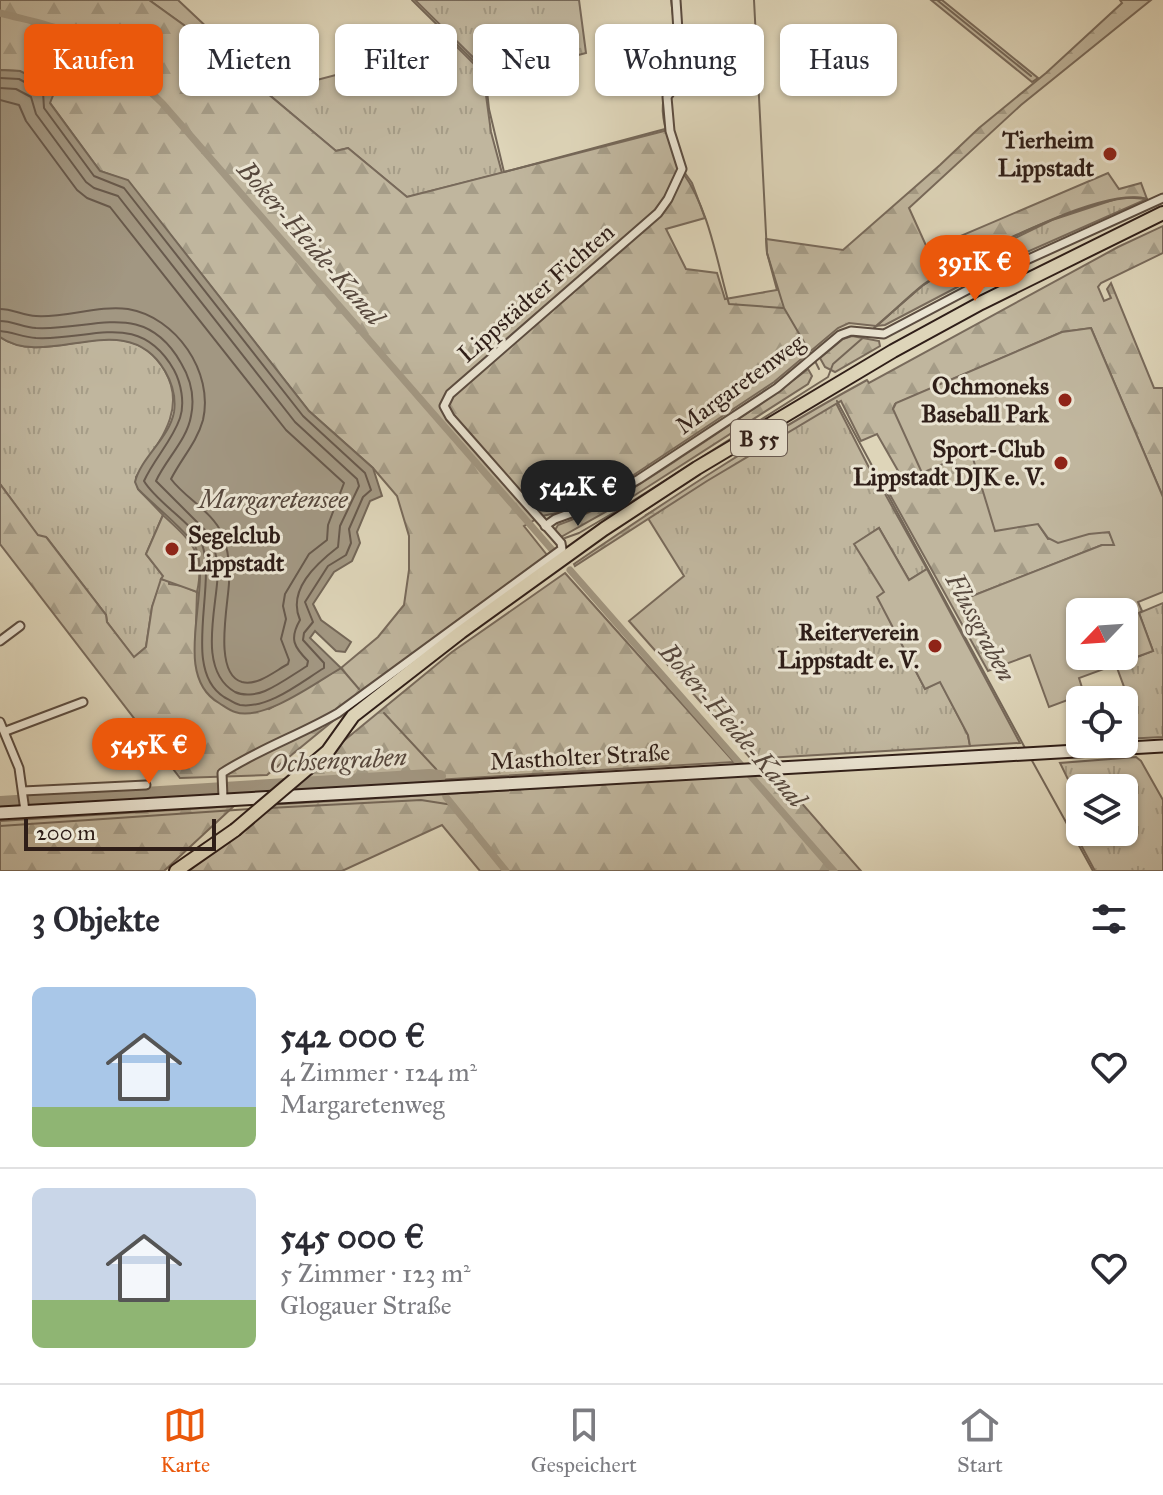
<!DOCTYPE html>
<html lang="de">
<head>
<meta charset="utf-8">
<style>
  :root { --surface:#fff; --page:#f7f7f7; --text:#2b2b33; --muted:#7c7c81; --line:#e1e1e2; --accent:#ea580c }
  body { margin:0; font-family:"IM FELL Great Primer",serif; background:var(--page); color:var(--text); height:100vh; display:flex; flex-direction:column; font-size:30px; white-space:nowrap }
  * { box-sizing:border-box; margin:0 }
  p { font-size:26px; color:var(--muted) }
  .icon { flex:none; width:44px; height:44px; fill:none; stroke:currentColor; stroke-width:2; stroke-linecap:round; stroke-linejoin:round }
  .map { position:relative; height:871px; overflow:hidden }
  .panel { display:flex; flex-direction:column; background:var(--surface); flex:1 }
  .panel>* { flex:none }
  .banner { position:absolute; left:24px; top:24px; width:1116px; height:72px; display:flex; gap:16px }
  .needle { width:52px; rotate:245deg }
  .buttons { position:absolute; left:1066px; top:598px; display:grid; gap:16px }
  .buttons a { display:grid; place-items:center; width:72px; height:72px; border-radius:12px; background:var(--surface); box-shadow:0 2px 6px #0004; font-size:40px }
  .scale { position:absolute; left:24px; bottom:20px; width:192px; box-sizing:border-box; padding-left:8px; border:4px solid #2f1e18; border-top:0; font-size:22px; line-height:28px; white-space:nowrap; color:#2f1e18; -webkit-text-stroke:6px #eae4d2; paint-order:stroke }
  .price { position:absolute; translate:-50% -68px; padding:0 18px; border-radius:28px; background:var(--accent); color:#fff; font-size:26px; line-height:52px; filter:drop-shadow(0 2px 4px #0008) }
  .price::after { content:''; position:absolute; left:50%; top:48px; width:24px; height:18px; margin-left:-12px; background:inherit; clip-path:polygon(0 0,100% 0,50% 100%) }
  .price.selected { background:#222; color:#fff }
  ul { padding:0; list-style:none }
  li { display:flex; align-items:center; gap:24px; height:200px; padding:0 32px }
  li+li { border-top:2px solid var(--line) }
  li span { display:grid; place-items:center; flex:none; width:224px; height:160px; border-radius:12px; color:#555 }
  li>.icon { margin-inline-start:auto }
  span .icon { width:96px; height:96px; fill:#fffc; stroke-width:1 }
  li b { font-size:34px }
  h2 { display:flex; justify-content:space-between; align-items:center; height:96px; padding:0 32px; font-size:34px }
  .chip { padding:0 28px; border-radius:12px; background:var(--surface); box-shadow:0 2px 6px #0004; font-size:28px; line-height:72px }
  .chip.selected { background:var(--accent); color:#fff }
  .menu { display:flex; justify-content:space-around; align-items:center; height:112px; border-top:2px solid var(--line); background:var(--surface); font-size:22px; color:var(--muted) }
  .menu a { display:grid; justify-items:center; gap:4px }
  .menu .selected { color:var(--accent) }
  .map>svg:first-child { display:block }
  .grass { fill:url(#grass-tufts); stroke:#786a5b; stroke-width:2 }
  .forest { fill:url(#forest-firs); stroke:#786a5b; stroke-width:2 }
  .pitch { fill:#c0b69e; stroke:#786a5b; stroke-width:2; fill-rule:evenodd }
  .water { fill:#a29782; stroke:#746758; stroke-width:2 }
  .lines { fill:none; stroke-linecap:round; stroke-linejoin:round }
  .shore { stroke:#685a4d; stroke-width:2 }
  .stream { stroke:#746758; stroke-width:2 }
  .canal { stroke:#a29782; stroke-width:7 }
  .river { stroke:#a29782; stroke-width:12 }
  .street-casing { stroke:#5b4c40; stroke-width:11 }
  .secondary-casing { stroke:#2f1e18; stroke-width:15 }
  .primary-casing { stroke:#2f1e18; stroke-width:16 }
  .street { stroke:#eae4d2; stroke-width:7 }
  .secondary { stroke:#eae4d2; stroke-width:11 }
  .primary { stroke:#ded5b9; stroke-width:12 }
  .primary-bridge-casing { stroke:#2f1e18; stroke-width:16; stroke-linecap:butt }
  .primary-bridge { stroke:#ded5b9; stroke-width:12 }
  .poi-dot { fill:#8f2418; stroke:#eae4d2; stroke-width:3 }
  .labels { text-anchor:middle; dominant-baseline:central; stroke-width:6; stroke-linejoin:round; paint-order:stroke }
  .shield { fill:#eae4d2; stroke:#675950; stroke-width:2 }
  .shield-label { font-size:22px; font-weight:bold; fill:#2f1e18 }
  .poi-label { font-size:24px; font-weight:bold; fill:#2f1e18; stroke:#eae4d2; text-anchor:end }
  .street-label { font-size:24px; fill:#2f1e18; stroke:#eae4d2 }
  .water-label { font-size:26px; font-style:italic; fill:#57483d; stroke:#eae4d2 }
</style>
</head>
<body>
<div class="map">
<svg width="1163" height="871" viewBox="0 0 1163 871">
  <defs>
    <pattern id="grass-tufts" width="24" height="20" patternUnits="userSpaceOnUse" patternTransform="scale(2)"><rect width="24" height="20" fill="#c0b69e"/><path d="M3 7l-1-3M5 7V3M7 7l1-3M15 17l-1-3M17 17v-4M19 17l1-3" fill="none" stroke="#a59c87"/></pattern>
    <pattern id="forest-firs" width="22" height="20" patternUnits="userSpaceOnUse" patternTransform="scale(2)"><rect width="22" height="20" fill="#c0b69e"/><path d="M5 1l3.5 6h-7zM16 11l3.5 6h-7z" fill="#a59c87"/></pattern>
  </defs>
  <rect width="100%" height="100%" fill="#ded5b9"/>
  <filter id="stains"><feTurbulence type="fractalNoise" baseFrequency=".0025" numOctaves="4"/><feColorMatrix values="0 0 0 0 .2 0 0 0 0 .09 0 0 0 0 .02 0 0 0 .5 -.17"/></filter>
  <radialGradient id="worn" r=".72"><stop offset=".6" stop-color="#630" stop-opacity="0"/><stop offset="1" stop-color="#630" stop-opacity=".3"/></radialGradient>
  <!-- grass -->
  <g class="grass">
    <polygon points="149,0 178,0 213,33 199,36"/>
    <polygon points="415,0 579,0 586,53 487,79 487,71"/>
    <polygon points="931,0 942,0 1038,78 1032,82"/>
    <polygon points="454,44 483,73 491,132 502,173 407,197 348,148 336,151 267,93"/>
    <polygon points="1122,197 1147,199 1009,260 885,325 876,326 922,286 939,275 1052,220"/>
    <path d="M0,337C49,371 126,303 165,371C188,411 157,444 136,477L138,489L163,515L146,554L163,576L152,607L146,647L134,658L107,622L106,615L47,538L38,536L0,484Z"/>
    <polygon points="836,403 882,493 884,492 927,569 909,580 879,528 858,542 899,618 890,621 925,689 940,681 968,735 970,746 751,759 629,621 684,576 646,515"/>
    <polygon points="1163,603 1163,737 1124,739 1124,700 1112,700 1127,695 1116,665 1153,651 1139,613"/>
    <polygon points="1136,757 1141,761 1163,800 1163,871 1095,871 1068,821 1080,815 1080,832 1124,832 1124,788 1080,788 1080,804 1060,763"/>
  </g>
  <!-- forest -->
  <g class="forest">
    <path d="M0,0H149L199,36L336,151L348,148L407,197L668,130L680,166L692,183L705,218L666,229L686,269L717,273L725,299L777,290L767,253L766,239L843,250L940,165L979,128L1046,73L1122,3L1120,0H1151L1021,105L909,208L928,250L1108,173L1119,189L1141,183L1147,199C1101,186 983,252 939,275L922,286L876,326L849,323L838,328L774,382L623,482L571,510L542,516L524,526L547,555L359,693L339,716L267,775L180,778L0,544V484L38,535L46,537L106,615L107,622L134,657L146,647L152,607L161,579L169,581V584L183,586L197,592L195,656L269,709L341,668L378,637L404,605L409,570V536L397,496L373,468L309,411L128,181L100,171L50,103L20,71L0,70Z"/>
    <path d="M1163,226V253L1101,283L1098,287L1104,301L1111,298L1107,289L1111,283L1154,388H1163V497L1091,328L1062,332L895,404L893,409L971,452L1038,524L1048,539L1104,531L1109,532L1115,545H1102L967,598L1003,665L988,671L889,493L905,483L877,434L861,441L841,401L707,481L575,566L574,564C669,499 766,435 867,380L869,383L1118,247Z"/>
    <polygon points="852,336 879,341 880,346 835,372 825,367 820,358 843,339"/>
    <path d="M808,369L812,376L808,384L632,497L561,537L555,530L558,525C607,508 649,478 692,450C731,424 771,398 808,369Z"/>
    <polygon points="565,573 734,762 285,789 452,652"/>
    <polygon points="736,776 778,776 861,871 480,871 442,825 342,871 189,871 266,805"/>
    <polygon points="234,806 164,871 0,871 0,821"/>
  </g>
  <!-- pitch -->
  <g class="pitch">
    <path d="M1091,328L1163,497V592L1138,602L1142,611L1139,613L1153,651L1079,678L1084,694L1049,707L1030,655L1003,665L967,598L1102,545H1114L1109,532L1089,534L1058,543L1048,538L1038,524L995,531L971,452L922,473L893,409L896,403L1062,332ZM1080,612H1124V656H1080Z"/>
    <path d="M163,515C190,540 206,552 197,592L161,579L163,576L146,554Z"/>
    <polygon points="879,528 909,580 927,569 1020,743 970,746 968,735 940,682 925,689 877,597 884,592 854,544"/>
  </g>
  <!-- water -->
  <path class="water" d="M0,70L20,71L56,88L50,103L100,171L128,180L309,411L373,468L382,496L370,501L357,532L360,543L352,561L334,572L313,604L321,620L351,642L345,652L336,651L315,631L310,638L341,668C317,682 263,722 235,712C230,711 224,706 219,703C169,674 214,587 195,546C189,533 150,502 138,489L135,482C141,457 169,439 174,412C176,398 172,383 165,371C126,304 48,371 0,337Z"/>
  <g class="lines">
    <!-- shore -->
    <g class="shore">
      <path d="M0,78L19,79L43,92L44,108L94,176L124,188L303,416L365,473L371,490L363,497L349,529L351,543L346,555L328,566L305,602L313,622L304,633L303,640L324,663V668C301,682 269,709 240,705C235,704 228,699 224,697C181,670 217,586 202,544C195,525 156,502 144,481C154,459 172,441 180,418C185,403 181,383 174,370C139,309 91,341 36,338C23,337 12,332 0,331"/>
      <path d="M0,88L16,89L31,97L36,114L86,182L94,188L118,196L295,422L357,479L359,486L340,526L338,547C316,564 287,590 300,620C289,639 294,647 308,661L307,666C294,674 279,685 265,691C256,695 243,696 235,692C200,672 214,618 217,584C219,567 216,544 206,531L156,481C166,459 187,440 191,416C195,397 190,378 181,363C144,298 93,331 36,328C23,327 12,321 0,321"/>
      <path d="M0,100L19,105L26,121L77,190L87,198L110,207L286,430L344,483L328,525L327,540L309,554L285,594L283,606L286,619L281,639L289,660L288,664C275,671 258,686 242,682C213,674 228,605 229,583C230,567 228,548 222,534C213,512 185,498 171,479C181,459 197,442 203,420C214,372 176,317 128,309C98,305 66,318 36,316C23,315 12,309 0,309"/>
    </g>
    <!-- stream -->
    <g class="stream">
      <polyline points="412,0 485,72 489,109 504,172 665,129"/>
      <polyline points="671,0 674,24"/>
      <polyline points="754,0 767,253 784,308 811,354"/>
      <polyline points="937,0 1031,76"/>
      <path d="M667,134C661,113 659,95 676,79L677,70"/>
      <path d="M683,173C709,209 717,262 729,304L783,308"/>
      <path d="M873,329C890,315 906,298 924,284C961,258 1106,187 1147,199"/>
      <polyline points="814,359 819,369"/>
      <polyline points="837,401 1025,748"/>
      <polyline points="565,538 579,533 620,509 828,377 833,364 865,336"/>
      <polyline points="341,668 359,689"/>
      <polyline points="384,713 436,769 440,776"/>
      <polyline points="1030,757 1093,871"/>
      <polyline points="269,808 421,800 453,805"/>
      <polyline points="0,826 250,809"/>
    </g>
    <!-- canal -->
    <g class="canal">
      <path d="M0,13C22,19 46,23 67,32C104,47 135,77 163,104L554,552"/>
      <polyline points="570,570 834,871"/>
      <polyline points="440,776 446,797 506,871"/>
    </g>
    <!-- river -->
    <polyline class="river" points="0,802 429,775 440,776"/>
    <defs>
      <g id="street">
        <polyline points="545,526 555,519 596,504 639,479 777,388 840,335 851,331 884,334 1011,267 1163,198"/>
        <polyline points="0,641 20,626"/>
        <polyline points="0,722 19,768 25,811"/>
        <polyline points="6,731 83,702"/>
        <polyline points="23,791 146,785"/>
        <path d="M223,798L222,773C259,749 300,735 338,713L562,549L561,543L450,417L444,406L450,394L658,213L668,199L682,169L670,131L667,97L681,77L676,0"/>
      </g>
      <polyline id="secondary" points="0,813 1163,746"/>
      <g id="primary">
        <polyline points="308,768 328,751 353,716 461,632 604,529 697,468 893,351 981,303 1163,213"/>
        <polyline points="176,871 235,830"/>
      </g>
    </defs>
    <!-- street casing -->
    <use href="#street" class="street-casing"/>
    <!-- secondary casing -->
    <use href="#secondary" class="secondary-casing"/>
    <!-- primary casing -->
    <use href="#primary" class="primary-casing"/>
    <!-- street -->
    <use href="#street" class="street"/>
    <!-- secondary -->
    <use href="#secondary" class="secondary"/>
    <!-- primary -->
    <use href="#primary" class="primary"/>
    <defs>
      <polyline id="primary-bridge" points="235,830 308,768"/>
    </defs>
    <!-- primary-bridge casing -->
    <use href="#primary-bridge" class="primary-bridge-casing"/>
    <!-- primary-bridge -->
    <use href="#primary-bridge" class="primary-bridge"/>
  </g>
  <!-- markers -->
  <g class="poi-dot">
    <circle cx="1110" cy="154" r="8"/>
    <circle cx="1065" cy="400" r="8"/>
    <circle cx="1061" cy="463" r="8"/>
    <circle cx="172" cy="549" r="8"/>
    <circle cx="935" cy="646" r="8"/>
  </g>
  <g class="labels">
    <!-- shield labels -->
    <rect class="shield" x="731" y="420" width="56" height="36" rx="6"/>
    <g class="shield-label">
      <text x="759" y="438">B 55</text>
    </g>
    <!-- poi labels -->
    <g class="poi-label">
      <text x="1094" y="140">Tierheim<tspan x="1094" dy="28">Lippstadt</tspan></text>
      <text x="1049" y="386">Ochmoneks<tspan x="1049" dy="28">Baseball Park</tspan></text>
      <text x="1045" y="449">Sport-Club<tspan x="1045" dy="28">Lippstadt DJK e. V.</tspan></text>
      <text x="188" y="535" text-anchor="start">Segelclub<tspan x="188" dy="28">Lippstadt</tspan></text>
      <text x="919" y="632">Reiterverein<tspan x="919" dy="28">Lippstadt e. V.</tspan></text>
    </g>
    <!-- street labels -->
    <g class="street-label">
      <text transform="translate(536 293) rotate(-41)">Lippstädter Fichten</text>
      <text transform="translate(740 384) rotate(-36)">Margaretenweg</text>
      <text transform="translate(580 757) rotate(-3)">Mastholter Straße</text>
    </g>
    <!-- water labels -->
    <g class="water-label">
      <text transform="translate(311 243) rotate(49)">Boker-Heide-Kanal</text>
      <text x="273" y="499">Margaretensee</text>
      <text transform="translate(981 627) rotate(62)">Flussgraben</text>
      <text transform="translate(733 725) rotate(49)">Boker-Heide-Kanal</text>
      <text transform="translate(338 760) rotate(-3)">Ochsengraben</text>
    </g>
  </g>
  <rect width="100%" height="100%" filter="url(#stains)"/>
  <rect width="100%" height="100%" fill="url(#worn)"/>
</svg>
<div class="buttons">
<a><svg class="needle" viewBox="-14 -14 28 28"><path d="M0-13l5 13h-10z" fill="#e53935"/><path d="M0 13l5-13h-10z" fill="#7c7c81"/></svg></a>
<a><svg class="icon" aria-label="locate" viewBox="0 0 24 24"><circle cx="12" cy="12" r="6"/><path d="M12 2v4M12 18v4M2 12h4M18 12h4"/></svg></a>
<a><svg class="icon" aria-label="layers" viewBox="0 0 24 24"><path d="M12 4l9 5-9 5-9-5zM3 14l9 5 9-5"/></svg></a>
</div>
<div class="scale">200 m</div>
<b class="price" style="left:975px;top:303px">391K €</b>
<b class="price selected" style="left:578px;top:528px">542K €</b>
<b class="price" style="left:149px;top:786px">545K €</b>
<div class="banner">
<a class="chip selected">Kaufen</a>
<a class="chip">Mieten</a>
<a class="chip">Filter</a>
<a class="chip">Neu</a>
<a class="chip">Wohnung</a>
<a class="chip">Haus</a>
</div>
</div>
<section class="panel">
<h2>3 Objekte<svg class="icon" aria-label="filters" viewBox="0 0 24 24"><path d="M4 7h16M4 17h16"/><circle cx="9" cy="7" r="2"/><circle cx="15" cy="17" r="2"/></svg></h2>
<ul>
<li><span style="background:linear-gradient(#a9c7e8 75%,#8fb573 0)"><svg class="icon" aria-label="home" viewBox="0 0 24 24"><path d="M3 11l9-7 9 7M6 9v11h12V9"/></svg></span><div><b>542 000 €</b><p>4 Zimmer · 124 m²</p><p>Margaretenweg</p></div><svg class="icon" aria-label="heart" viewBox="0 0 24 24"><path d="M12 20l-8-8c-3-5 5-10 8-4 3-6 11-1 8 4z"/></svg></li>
<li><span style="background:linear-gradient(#c9d6e8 70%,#8fb573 0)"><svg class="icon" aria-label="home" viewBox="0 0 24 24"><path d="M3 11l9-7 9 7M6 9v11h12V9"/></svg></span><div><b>545 000 €</b><p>5 Zimmer · 123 m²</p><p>Glogauer Straße</p></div><svg class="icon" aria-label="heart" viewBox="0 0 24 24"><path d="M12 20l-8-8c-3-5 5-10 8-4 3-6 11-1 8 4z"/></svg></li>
</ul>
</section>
<nav class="menu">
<a class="selected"><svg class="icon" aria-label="map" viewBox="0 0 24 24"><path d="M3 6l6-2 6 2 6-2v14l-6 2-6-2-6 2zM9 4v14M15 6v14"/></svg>Karte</a>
<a><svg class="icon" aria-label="saved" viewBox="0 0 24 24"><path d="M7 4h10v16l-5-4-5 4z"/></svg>Gespeichert</a>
<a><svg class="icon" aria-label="home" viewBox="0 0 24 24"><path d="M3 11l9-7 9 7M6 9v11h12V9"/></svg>Start</a>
</nav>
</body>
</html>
